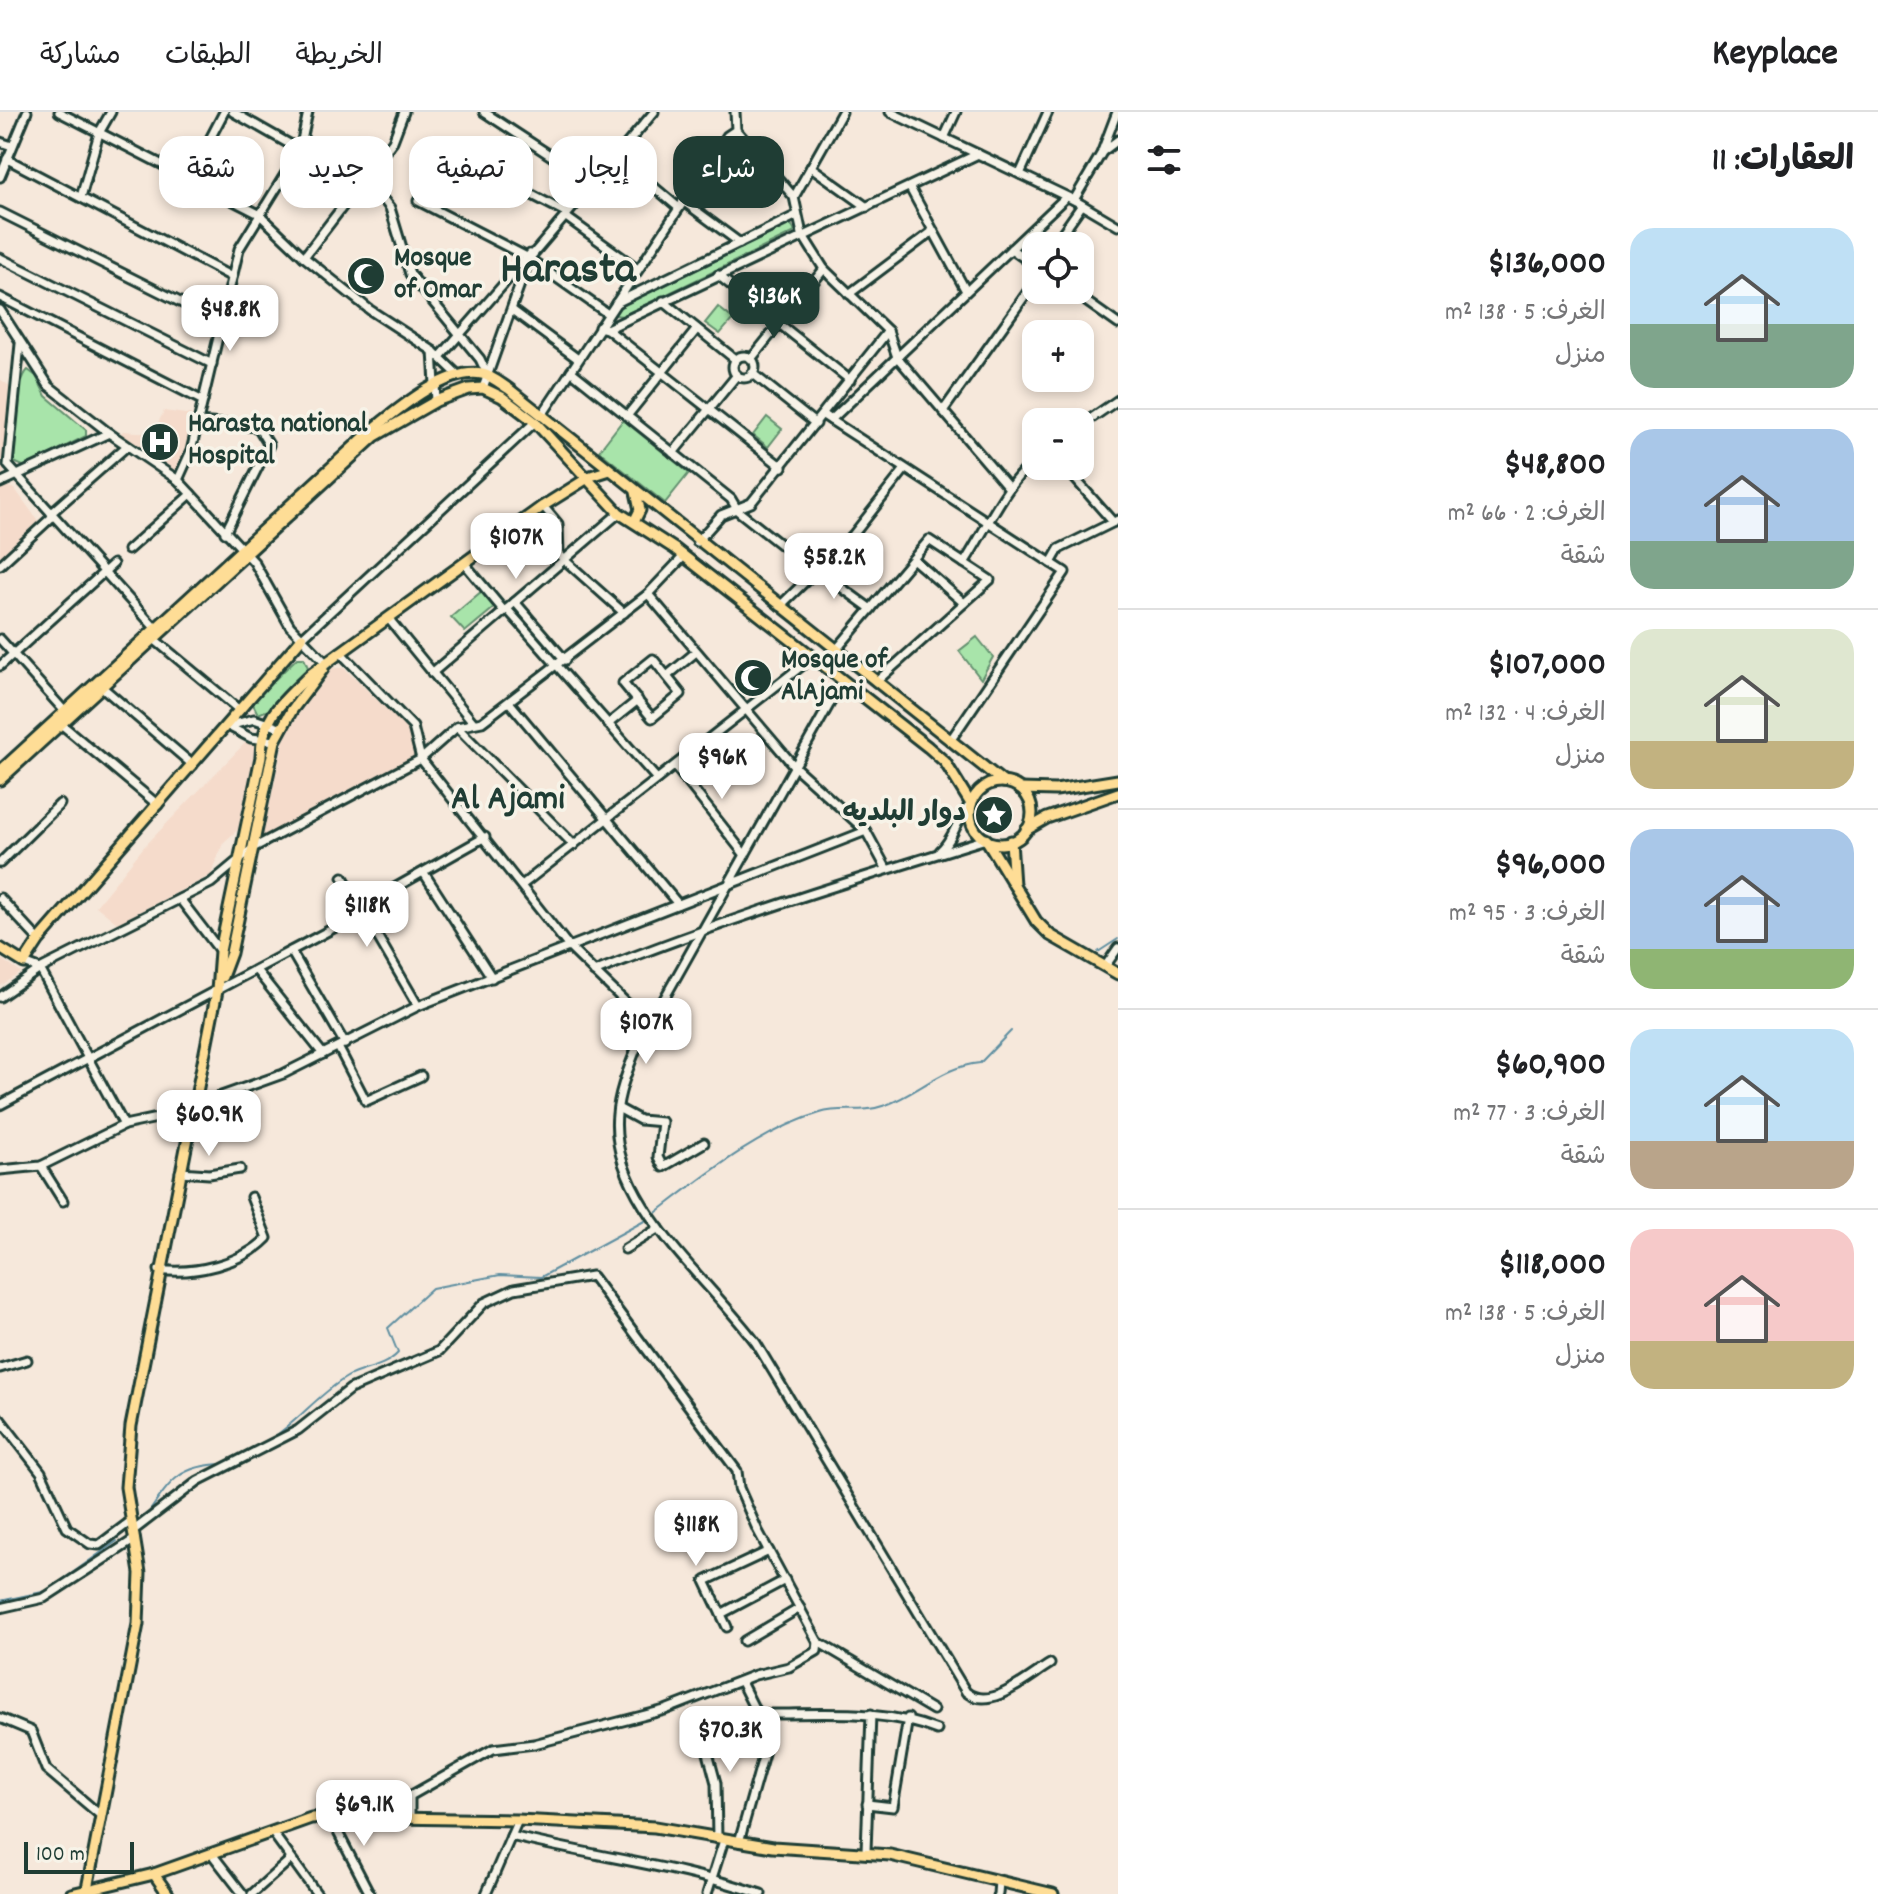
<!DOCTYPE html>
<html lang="ar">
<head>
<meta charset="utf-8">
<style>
  :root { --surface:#fff; --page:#f6f6f6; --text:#202124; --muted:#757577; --line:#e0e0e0; --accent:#1f3d34 }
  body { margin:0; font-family:Dekko,"Playpen Sans Arabic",sans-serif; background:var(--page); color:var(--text); direction:rtl; height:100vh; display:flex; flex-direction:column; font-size:30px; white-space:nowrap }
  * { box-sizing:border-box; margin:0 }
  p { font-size:26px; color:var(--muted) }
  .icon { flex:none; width:44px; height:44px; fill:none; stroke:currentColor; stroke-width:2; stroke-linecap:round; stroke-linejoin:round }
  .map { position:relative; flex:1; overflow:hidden; direction:ltr }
  .panel { display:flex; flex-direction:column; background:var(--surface); width:760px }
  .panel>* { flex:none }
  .guide { position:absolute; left:24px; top:24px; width:760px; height:72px; direction:rtl; display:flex; gap:16px }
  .fabs { position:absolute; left:1022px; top:120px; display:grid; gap:16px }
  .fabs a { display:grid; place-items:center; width:72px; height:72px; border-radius:16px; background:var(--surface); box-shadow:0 4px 12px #0003; font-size:40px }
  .scale { position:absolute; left:24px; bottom:20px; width:110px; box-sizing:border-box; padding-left:8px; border:4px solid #1f3d34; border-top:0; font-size:22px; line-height:28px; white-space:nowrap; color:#1f3d34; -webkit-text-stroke:6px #f7f3e8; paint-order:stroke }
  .price { position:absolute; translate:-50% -68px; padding:0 18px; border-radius:16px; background:#fff; color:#222; font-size:26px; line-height:52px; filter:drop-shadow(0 2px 4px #0008) }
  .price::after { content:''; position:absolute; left:50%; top:48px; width:24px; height:18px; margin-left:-12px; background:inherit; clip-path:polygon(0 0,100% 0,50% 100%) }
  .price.current { background:var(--accent); color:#fff }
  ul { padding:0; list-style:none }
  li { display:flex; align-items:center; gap:24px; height:200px; padding:0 24px }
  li+li { border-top:2px solid var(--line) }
  li span { display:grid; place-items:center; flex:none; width:224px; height:160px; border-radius:24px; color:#555 }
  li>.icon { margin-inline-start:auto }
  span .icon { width:96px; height:96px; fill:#fffc; stroke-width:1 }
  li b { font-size:34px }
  h2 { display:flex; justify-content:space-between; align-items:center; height:96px; padding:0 24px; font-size:34px }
  .tag { padding:0 28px; border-radius:24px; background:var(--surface); box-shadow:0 4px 12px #0003; font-size:28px; line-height:72px }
  .tag.current { background:var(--accent); color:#fff }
  header { display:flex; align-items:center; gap:48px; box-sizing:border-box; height:112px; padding:0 40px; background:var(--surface); border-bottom:2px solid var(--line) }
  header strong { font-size:38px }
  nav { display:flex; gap:44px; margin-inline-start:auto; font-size:28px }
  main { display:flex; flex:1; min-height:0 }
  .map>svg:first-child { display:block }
  .built { fill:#f5dbcb }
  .green { fill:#a8e4aa; stroke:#64906f; stroke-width:2 }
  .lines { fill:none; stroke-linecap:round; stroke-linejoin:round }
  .stream { stroke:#5f8fa1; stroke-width:2 }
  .minor-casing { stroke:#1f3d34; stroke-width:13 }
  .major-casing { stroke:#1f3d34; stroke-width:15 }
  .minor { stroke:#f7f3e8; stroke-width:7 }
  .major { stroke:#fedd96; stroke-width:9 }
  .labels { text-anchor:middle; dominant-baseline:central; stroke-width:7; stroke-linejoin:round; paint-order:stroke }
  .poi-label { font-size:28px; font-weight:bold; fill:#1f3d34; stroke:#f7f3e8; text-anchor:start }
  .district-label { font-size:36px; font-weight:bold; fill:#1f3d34; stroke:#f7f3e8 }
  .town-label { font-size:44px; font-weight:bold; fill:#1f3d34; stroke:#f7f3e8 }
</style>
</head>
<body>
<header>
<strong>Keyplace</strong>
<nav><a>الخريطة</a><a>الطبقات</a><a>مشاركة</a></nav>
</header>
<main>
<section class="panel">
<h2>العقارات: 11<svg class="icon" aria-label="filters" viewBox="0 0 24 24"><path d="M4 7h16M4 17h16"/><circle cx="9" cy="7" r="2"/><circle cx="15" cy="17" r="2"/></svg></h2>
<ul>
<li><span style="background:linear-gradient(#bfe0f5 60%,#7fa58c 0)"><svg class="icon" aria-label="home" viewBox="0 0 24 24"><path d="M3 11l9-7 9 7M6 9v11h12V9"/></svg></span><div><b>$136,000</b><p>الغرف: 5 · 138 m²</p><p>منزل</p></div></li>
<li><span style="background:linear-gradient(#a9c7e8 70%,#7fa58c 0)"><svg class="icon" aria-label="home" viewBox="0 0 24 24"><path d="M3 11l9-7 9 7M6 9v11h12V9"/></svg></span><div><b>$48,800</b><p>الغرف: 2 · 66 m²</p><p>شقة</p></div></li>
<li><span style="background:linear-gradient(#dfe7d0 70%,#c2b280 0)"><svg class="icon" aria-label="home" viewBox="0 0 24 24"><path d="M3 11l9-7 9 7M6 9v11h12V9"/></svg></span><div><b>$107,000</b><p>الغرف: 4 · 132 m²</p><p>منزل</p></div></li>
<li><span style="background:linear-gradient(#a9c7e8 75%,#8fb573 0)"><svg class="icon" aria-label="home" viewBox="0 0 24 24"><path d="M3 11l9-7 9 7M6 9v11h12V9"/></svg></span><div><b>$96,000</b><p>الغرف: 3 · 95 m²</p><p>شقة</p></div></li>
<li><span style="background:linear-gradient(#bfe0f5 70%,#b9a48a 0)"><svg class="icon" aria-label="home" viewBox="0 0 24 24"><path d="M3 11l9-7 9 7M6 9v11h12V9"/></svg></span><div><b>$60,900</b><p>الغرف: 3 · 77 m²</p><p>شقة</p></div></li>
<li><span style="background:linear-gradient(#f6c9c9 70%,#c2b280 0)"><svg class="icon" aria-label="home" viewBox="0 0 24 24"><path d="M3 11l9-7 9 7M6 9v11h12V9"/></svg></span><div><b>$118,000</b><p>الغرف: 5 · 138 m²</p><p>منزل</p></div></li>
</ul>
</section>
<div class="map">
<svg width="1118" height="1782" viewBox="0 0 1118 1782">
  <rect width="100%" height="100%" fill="#f6e8db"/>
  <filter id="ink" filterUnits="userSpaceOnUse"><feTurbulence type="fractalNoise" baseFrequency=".0125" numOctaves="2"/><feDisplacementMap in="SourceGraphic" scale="16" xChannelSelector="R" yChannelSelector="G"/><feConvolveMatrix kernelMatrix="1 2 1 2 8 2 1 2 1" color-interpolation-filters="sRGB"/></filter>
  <g filter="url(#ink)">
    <!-- built -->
    <g class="built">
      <polygon points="0,267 11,275 5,329 8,332 3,365 0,367"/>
      <polygon points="164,299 193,303 188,338 177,362 119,323 123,319 153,321"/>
      <polygon points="6,374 15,377 39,410 0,446 0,377"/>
      <polygon points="332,556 344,556 408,618 415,645 262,726 286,619"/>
      <polygon points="247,629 258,635 258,643 242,714 223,731 211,763 117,811 96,794 143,736"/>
      <polygon points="0,846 21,861 0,874"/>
    </g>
    <!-- green -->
    <g class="green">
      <polygon points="791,112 795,120 622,204 615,203 618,196"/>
      <polygon points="718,195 733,207 720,222 705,211"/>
      <path d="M28,258L36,264L46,284L86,318V324L25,355L14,350C14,330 15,270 28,258Z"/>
      <polygon points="767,305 782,317 768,335 753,323"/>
      <polygon points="623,308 689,361 665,391 599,339"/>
      <polygon points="482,479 495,495 465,520 451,505"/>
      <polygon points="977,525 993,545 981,567 959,539"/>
      <polygon points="297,546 304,546 309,558 271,597 258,602 253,592 258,584"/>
    </g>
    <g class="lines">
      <!-- stream -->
      <g class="stream">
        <polyline points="1098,840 1118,827"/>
        <path d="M653,1103C703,1065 759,1019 820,1001C841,994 861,1002 886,993C920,980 943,954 980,951L1011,919"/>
        <path d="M268,1329C297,1311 318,1282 347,1265C363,1256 384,1256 398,1241L388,1216L432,1176L500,1163L541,1165L648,1107"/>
        <path d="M147,1403C171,1368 180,1353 224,1352"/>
        <polyline points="0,1489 47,1479 117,1429"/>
      </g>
      <defs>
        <g id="minor">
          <polyline points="59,0 259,102 304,145 370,198 433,239 458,263"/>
          <polyline points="233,0 300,38 364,63 390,96 410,162 480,247 488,264"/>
          <polyline points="484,0 591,70"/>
          <polyline points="890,0 1074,88 1118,114"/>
          <polyline points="736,18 794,85 802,122 824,157 888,219 897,245 1008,375"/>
          <polyline points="944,26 956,0"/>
          <polyline points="0,30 12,34"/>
          <polyline points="1102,40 1118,28"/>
          <polyline points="451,41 565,100"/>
          <polyline points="617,44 679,96"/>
          <polyline points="7,47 232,165"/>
          <polyline points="811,55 867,95"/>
          <polyline points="1020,62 1048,0"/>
          <polyline points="0,65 27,0"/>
          <polyline points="189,67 224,0"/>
          <polyline points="910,76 966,179"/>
          <polyline points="81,85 99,21 111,0"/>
          <polyline points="794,85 842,0"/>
          <polyline points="1074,88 1101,42 1117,0"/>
          <polyline points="418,89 527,145 608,202"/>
          <polyline points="683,89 740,131"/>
          <polyline points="0,100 222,211"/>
          <polyline points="566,105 638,157"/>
          <polyline points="1053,134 1082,93"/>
          <polyline points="1011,137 1036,154"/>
          <polyline points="304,145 393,29 404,0"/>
          <polyline points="0,146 212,252"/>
          <polyline points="718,163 850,268"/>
          <polyline points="1070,178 1118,212"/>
          <polyline points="849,182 933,119"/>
          <polyline points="0,185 203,289"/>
          <polyline points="663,189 736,248"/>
          <polyline points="616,191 797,103"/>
          <polyline points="0,198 49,274 109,321 178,368 254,450 290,514 327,552"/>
          <polyline points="512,198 578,247"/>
          <polyline points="599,215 607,217 978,42"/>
          <polyline points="607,217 782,355"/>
          <polyline points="20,232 8,353 155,516"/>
          <polyline points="433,239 436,289"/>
          <circle cx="744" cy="255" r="11"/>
          <polyline points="440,245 530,142"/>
          <polyline points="751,247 824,157"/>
          <polyline points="571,259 731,387 738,399 814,459"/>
          <polyline points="752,261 816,312"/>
          <polyline points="483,276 529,147 654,0"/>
          <polyline points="943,299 1036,168"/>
          <polyline points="542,303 727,24 736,18 735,0"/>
          <polyline points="823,303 1065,460 950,629"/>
          <polyline points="627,304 697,217"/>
          <polyline points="831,308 1066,85"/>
          <polyline points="198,310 258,315 269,333 225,421"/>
          <polyline points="1080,314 1118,288"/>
          <polyline points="673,341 737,263"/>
          <polyline points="1064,354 1113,410"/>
          <polyline points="178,368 191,339 239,137 300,38 308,0"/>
          <polyline points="0,371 109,321"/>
          <polyline points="543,394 558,412 559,443 624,501"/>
          <polyline points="697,430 721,403 751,391 888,219"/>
          <polyline points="128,438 191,382"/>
          <polyline points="913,447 964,491"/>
          <path d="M964,451C983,423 1009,364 1036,349"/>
          <polyline points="1051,451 1059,437 1118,408"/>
          <polyline points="465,452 504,499"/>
          <polyline points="0,453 52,405 51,401 127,334"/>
          <polyline points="816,457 871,497"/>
          <polyline points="648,482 794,654 866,719 886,756"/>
          <polyline points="515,490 565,548"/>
          <polyline points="780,494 853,423 905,357"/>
          <polyline points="507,497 657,667"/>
          <polyline points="388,506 473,610"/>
          <polyline points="302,526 535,310"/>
          <polyline points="0,527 68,603"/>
          <polyline points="154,527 238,597"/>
          <polyline points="836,538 929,428 990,468 876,570"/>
          <polyline points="340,540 413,615 421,647 570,836 648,912"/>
          <polygon points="653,547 681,582 652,606 623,571"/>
          <polyline points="0,554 113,452"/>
          <polyline points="432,561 619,401"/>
          <polyline points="667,564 696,540"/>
          <path d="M843,568L636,937C628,958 619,979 617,1002C608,1088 708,1166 756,1231L966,1580C990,1600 1028,1565 1050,1552"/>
          <polyline points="102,575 193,653"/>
          <polyline points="509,590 678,792"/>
          <polyline points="61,612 158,693"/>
          <polyline points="608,612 638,588"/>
          <polyline points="457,615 574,733"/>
          <polyline points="275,629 251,626 228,614 254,607 280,616"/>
          <polyline points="675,654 745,743"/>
          <path d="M940,739C955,726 956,706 971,692"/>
          <polyline points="0,751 60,692"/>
          <polyline points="424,761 492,866"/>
          <polyline points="343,765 418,894"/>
          <polyline points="522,773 813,545"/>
          <polyline points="0,786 39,828"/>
          <polyline points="180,787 220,839"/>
          <polyline points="361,795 485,725"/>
          <polyline points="291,839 345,932"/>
          <polyline points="24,851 40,857 211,771 253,736 421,647 457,615 482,610 648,482 684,444"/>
          <polyline points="1106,853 1118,836"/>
          <polyline points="256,858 323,942"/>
          <path d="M594,860C723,808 853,768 986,727"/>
          <polyline points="0,885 40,857 124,1013"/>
          <polyline points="338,935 366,989 421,964"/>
          <polyline points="0,993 364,800"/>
          <polyline points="618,996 640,1008 662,1010 658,1045 663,1055 704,1031"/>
          <polyline points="41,1054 63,1089"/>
          <polyline points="0,1058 41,1054 124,1013 162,1005 283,962 418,894 866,719"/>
          <polyline points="180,1060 209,1062 240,1057"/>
          <polyline points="625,1137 659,1116"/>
          <path d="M159,1158C193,1163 242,1152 267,1126L251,1085"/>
          <polyline points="0,1256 27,1248"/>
          <polyline points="0,1307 41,1360 67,1416 90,1432 99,1433 131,1409"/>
          <polyline points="134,1418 198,1369 298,1318 350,1277 439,1239 484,1191 514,1177 592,1164 737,1359 739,1376 758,1419 818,1530 933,1598"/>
          <polyline points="0,1496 44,1486 135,1427"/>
          <polyline points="721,1502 785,1468"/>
          <polyline points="727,1515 705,1469 769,1439"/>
          <polyline points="744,1529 800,1496"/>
          <path d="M757,1602C817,1603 881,1595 937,1618"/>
          <polyline points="698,1604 716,1671 717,1726"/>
          <polyline points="0,1606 31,1619 46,1657 99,1702"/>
          <polyline points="867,1692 893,1695 908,1606"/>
          <polyline points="330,1705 370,1782"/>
          <polyline points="410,1706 410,1684 493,1637 534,1632 665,1598 755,1563 789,1555 817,1539 818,1530"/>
          <polyline points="272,1720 317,1782"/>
          <path d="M511,1724C595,1745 680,1754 761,1782"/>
          <polyline points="739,1730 765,1638 757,1602 741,1570"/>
          <polyline points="866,1739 871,1602"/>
          <polyline points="212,1742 243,1782"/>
          <polyline points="252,1782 291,1747"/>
          <polyline points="486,1782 518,1708"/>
          <polyline points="707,1782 724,1728"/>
          <polyline points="998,1782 999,1769"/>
        </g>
        <g id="major">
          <polyline points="634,410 640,398 636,380"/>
          <path d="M0,659L371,319C397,298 447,255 482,262C492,264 501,272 509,277L1003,670"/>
          <polyline points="0,668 375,324 436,289 469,277 483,276 502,285 535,310 619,401 675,437 928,635 945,650 971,692"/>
          <circle cx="1001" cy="701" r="31"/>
          <polyline points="1020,677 1056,678 1118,668"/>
          <polyline points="1026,718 1047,706 1118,681"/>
          <polyline points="986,727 1036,809 1050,823 1118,862"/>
          <polyline points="1011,729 1014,773"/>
          <polyline points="0,836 24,851 39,828 302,526"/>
          <polyline points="222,865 231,841 275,629 292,598 323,557"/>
          <polyline points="154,1762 168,1782"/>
          <polyline points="71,1782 154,1762 311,1706 330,1705 518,1708 655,1715 773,1735 890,1743 1053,1782"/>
          <path d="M86,1782L138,1512L140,1461L126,1375L131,1314L217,879L220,839L261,645C261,605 284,588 311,562L543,394L591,364L610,358"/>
        </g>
      </defs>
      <!-- minor casing -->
      <use href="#minor" class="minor-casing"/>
      <!-- major casing -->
      <use href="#major" class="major-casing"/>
      <!-- minor -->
      <use href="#minor" class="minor"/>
      <!-- major -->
      <use href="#major" class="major"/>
    </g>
  </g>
  <!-- icons -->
  <defs>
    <symbol id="mosque-disc" viewBox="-11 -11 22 22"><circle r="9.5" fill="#1f3d34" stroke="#f7f3e8"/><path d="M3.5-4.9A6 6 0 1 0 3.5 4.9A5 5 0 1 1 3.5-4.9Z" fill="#fff"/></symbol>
    <symbol id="hospital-disc" viewBox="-11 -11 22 22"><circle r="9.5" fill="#1f3d34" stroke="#f7f3e8"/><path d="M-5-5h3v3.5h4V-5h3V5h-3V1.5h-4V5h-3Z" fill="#fff"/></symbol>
    <symbol id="sight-disc" viewBox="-11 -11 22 22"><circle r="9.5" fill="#1f3d34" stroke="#f7f3e8"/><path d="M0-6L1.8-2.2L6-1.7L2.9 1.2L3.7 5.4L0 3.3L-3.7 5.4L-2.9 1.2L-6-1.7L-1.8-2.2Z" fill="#fff"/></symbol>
  </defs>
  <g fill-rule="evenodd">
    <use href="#mosque-disc" x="344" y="142" width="44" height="44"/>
    <use href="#hospital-disc" x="138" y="308" width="44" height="44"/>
    <use href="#mosque-disc" x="731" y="544" width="44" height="44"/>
    <use href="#sight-disc" x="972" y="681" width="44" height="44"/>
  </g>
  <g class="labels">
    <!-- poi labels -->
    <g class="poi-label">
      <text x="394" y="148">Mosque<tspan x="394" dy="32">of Omar</tspan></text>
      <text x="188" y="314">Harasta national<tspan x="188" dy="32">Hospital</tspan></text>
      <text x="781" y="550">Mosque of<tspan x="781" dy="32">AlAjami</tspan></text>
      <text x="966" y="703" text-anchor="end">دوار البلديه</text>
    </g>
    <!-- district labels -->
    <g class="district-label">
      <text x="508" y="689">Al Ajami</text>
    </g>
    <!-- town labels -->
    <g class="town-label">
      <text x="568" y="160">Harasta</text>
    </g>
  </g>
</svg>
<div class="fabs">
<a><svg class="icon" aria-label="locate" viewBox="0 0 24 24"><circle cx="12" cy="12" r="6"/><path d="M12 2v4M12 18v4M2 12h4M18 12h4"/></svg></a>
<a>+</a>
<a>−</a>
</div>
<div class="scale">100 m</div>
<b class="price current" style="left:774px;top:228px">$136K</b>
<b class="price" style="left:230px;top:241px">$48.8K</b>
<b class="price" style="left:516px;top:469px">$107K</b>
<b class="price" style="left:834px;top:489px">$58.2K</b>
<b class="price" style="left:722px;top:689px">$96K</b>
<b class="price" style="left:367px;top:837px">$118K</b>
<b class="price" style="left:646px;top:954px">$107K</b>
<b class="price" style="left:209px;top:1046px">$60.9K</b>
<b class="price" style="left:696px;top:1456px">$118K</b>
<b class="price" style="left:730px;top:1662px">$70.3K</b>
<b class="price" style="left:364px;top:1736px">$69.1K</b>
<div class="guide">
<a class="tag current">شراء</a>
<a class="tag">إيجار</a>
<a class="tag">تصفية</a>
<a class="tag">جديد</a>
<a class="tag">شقة</a>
</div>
</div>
</main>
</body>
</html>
